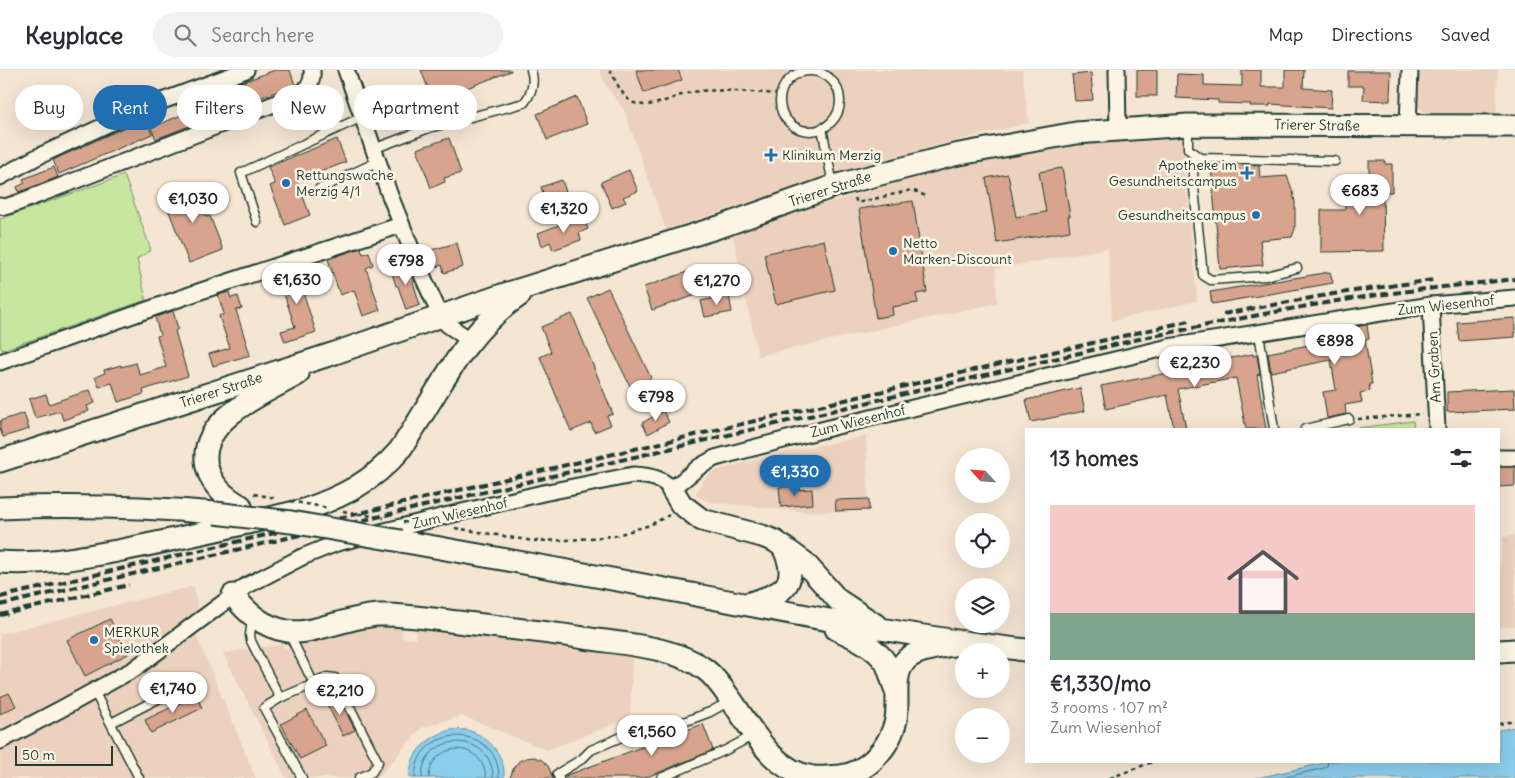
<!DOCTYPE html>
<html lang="en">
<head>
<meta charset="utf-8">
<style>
  :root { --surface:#fff; --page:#f2f2f3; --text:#2b2b33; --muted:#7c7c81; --line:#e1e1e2; --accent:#1f6fb2 }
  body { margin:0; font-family:Delius,sans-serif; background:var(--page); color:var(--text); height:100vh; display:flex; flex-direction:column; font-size:19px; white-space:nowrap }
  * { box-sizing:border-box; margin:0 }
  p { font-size:16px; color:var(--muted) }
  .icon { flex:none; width:28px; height:28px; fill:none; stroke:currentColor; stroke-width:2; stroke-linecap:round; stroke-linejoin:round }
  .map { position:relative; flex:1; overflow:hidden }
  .drawer { position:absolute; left:1025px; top:358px; width:475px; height:335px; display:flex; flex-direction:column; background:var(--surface); border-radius:0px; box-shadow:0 5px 20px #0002 }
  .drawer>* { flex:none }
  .hud { position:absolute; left:15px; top:15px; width:475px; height:45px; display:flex; gap:10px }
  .needle { width:32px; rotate:296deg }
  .controls { position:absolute; left:955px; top:378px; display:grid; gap:10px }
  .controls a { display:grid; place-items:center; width:55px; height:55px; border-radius:50%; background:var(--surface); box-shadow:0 5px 20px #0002; font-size:25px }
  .scale { position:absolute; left:15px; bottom:12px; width:98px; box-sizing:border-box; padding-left:5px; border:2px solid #1f3d34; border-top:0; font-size:14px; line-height:18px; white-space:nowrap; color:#1f3d34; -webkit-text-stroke:4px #fcf5e5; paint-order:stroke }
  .price { position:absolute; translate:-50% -42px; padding:0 11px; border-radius:18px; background:#fff; color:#222; font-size:16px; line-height:32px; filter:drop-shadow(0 1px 2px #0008) }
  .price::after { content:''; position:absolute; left:50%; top:30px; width:15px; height:11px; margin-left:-8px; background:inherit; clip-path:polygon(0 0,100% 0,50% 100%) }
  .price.active { background:var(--accent); color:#fff }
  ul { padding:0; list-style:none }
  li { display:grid; align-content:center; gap:10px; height:265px; padding:0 25px }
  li+li { border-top:1px solid var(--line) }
  li span { display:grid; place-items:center; height:155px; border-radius:0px; color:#555 }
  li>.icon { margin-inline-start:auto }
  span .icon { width:90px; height:90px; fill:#fffc; stroke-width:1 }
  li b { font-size:21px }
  h2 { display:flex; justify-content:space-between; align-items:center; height:60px; padding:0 25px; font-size:21px }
  .pill { padding:0 18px; border-radius:22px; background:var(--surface); box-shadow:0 5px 20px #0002; font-size:18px; line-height:45px }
  .pill.active { background:var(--accent); color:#fff }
  header { display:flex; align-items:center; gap:30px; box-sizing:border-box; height:70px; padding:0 25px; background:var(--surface); border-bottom:1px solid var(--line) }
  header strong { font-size:24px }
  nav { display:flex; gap:28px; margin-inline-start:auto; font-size:18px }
  .search { width:350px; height:45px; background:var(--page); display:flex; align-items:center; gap:12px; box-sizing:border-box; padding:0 18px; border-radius:28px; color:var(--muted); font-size:19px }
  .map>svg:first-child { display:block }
  .built { fill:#ecd2be }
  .green { fill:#c7e79f; stroke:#73926a }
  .water { fill:#8bcded; stroke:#6093a3 }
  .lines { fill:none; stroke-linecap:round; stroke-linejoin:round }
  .shore { stroke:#4a777e; stroke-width:1 }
  .building { fill:#d8a48d; stroke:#1f3d34 }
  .lane-casing { stroke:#1f3d34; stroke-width:11 }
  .street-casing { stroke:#1f3d34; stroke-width:19 }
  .secondary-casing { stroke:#1f3d34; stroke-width:25 }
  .path { stroke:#1f3d34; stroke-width:2.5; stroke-dasharray:4 4; stroke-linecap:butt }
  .lane { stroke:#fcf5e5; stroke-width:8 }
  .street { stroke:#fcf5e5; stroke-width:15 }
  .secondary { stroke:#fcf5e5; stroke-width:21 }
  .rail { stroke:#1f3d34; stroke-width:4; stroke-dasharray:8 4; stroke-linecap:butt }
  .secondary-bridge-casing { stroke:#1f3d34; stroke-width:25; stroke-linecap:butt }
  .path-bridge { stroke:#1f3d34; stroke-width:2.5; stroke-dasharray:4 4; stroke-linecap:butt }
  .secondary-bridge { stroke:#fcf5e5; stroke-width:21 }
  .poi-dot { fill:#1f6fb2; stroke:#fcf5e5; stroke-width:2 }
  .labels { text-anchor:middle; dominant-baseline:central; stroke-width:5; stroke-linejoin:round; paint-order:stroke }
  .street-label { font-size:14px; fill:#1f3d34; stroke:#fcf5e5 }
  .poi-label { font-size:14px; fill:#1f3d34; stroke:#fcf5e5; text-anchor:start }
</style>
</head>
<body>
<header>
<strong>Keyplace</strong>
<div class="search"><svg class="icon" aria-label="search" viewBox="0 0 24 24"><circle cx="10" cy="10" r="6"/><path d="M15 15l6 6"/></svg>Search here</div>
<nav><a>Map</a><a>Directions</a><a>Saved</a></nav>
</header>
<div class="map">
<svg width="1515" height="708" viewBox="0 0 1515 708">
  <rect width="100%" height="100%" fill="#f5e5d3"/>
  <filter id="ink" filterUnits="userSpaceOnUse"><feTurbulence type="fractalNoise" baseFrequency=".02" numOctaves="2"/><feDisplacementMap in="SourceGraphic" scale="10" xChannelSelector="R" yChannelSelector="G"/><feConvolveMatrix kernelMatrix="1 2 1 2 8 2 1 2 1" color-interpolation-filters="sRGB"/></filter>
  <g filter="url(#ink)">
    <!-- built -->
    <g class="built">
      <polygon points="600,0 1022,0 1029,53 943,74 864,95 666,160 624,40 604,13"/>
      <polygon points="1416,0 1498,0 1496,45 1427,43 1416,36"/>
      <polygon points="1182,64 1197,231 1112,251 1108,178 996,199 997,233 758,286 732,161 945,98 1103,71"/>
      <polygon points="866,366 869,440 807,442 710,432 695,426 702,412 712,402 772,385"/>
      <polygon points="1515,465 1515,556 1499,557 1499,513 1503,467"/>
      <polygon points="194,516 198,537 197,567 256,708 0,708 0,564"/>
      <polygon points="374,557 402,557 402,568 415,569 417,558 632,587 630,648 547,680 462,646 421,658 380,706 376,708 286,708 223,583 282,574 285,578 353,560"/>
    </g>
    <!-- green -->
    <g class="green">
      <polygon points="124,105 151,180 137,189 146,230 2,280 0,274 0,149"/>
      <polygon points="1413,351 1414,359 1357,359 1357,358"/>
    </g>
    <!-- water -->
    <g class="water">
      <polygon points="1515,657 1515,708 1257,708 1333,691 1499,691 1499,660"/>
      <path d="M450,660C455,660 461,659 466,660C487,664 506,686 504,708H410C409,682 428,667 450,660Z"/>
    </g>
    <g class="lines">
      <!-- shore -->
      <g class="shore">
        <path d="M415,708C415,652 500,652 499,708"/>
        <path d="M422,708C421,660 494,660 493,708"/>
        <path d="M429,708C430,670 484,669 486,708"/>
        <polyline points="1282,708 1324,698 1327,696 1328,691"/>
      </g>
    </g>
    <!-- building -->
    <g class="building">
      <polygon points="275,0 290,0 295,15 196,51 197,53 156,69 151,58 195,39 192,31"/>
      <polygon points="421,0 511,0 511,1 433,31"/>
      <polygon points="636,0 678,0 682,10 644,23"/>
      <rect x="1137" y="0" width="20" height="26"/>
      <polygon points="1242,0 1261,0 1261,17 1285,17 1285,0 1304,0 1303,18 1332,20 1331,38 1270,34 1270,36 1250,36 1251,34 1218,33 1218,30 1176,28 1177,4 1204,5 1204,15 1242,16"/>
      <polygon points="1348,1 1391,1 1390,31 1363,30 1364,16 1348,16"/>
      <polygon points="1091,3 1093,30 1075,31 1072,5"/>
      <polygon points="577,27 587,54 547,70 537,44"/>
      <polygon points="145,48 152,64 59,104 53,90"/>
      <polygon points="449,68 461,103 444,108 445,112 431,118 417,79"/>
      <polygon points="337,69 346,92 297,111 310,145 285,155 270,116 275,114 268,97"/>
      <polygon points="1369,91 1385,91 1385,94 1392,94 1392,122 1383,122 1384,181 1321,182 1321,140 1345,140 1345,132 1362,131 1362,104 1369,104"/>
      <polygon points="1237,94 1259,95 1260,108 1287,106 1293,122 1295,132 1295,159 1292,167 1260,170 1263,195 1220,199 1211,97"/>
      <polygon points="54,97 58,107 19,122 17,117 25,113 23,109"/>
      <polygon points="1062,98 1070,146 1068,146 1070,161 997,173 986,108 1008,104 1016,147 1046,142 1039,102"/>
      <polygon points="629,100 638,121 623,127 626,132 612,138 601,112"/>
      <polygon points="562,110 566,122 545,129 541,117"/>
      <polygon points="194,114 206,147 210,146 223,180 189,193 163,126"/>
      <polygon points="913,131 927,222 916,224 918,233 892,237 893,245 876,248 859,139"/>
      <polygon points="583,146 588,159 579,163 581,170 553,180 550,172 542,176 538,163"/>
      <polygon points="824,170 835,220 776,234 764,184"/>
      <polygon points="457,173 463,197 444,203 442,195 436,197 431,180"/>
      <polygon points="361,178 363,184 369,182 373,195 366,198 380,240 363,246 354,220 340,225 328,189"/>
      <polygon points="408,195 415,211 413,212 420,235 406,240 398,216 396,216 391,200"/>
      <polygon points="305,196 308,204 303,206 306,217 302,219 316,262 285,272 281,261 295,257 284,224 287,223 282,204"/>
      <polygon points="687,202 696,225 652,240 644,217"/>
      <polygon points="1330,202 1333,213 1212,234 1210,222"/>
      <polygon points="608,218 651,308 631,318 587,228"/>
      <polygon points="229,222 231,228 238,226 242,239 236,240 250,285 213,296 209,284 230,278 219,246 224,244 218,225"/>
      <polygon points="729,225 732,242 705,247 701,231"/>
      <polygon points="173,241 178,259 175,261 188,306 143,320 144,324 118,332 112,313 99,317 95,307 105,303 104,300 121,295 121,297 136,293 140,305 166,297 157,266 160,265 155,247"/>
      <polygon points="572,244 613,344 607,346 611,355 594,362 591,353 571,361 540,287 551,282 541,257"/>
      <polygon points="1515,248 1515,267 1459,271 1457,252"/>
      <polygon points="1367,255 1369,269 1365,270 1372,314 1369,314 1370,321 1360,323 1362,332 1345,335 1346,344 1327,348 1323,322 1336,320 1331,290 1271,302 1268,283 1340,269 1339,259"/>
      <polygon points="1253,284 1253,286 1257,285 1260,304 1257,305 1266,359 1246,359 1236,308 1178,319 1186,359 1174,359 1167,325 1106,339 1101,316 1189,299 1188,296"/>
      <polygon points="1080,318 1085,341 1031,352 1026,330"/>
      <polygon points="1514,319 1515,339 1447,342 1447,322"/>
      <polygon points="90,320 95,333 87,336 89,341 63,350 60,341 35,348 29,329 46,324 49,334"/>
      <polygon points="663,341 669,352 648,364 642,353"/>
      <polygon points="24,343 29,359 3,367 0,359 0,351"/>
      <polygon points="1499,397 1515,397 1515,416 1499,417"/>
      <polygon points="794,416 794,420 812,419 813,434 781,437 779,417"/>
      <polygon points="869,429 869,440 836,441 835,430"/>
      <polygon points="110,549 128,584 85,606 67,570"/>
      <polygon points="9,623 16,636 0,644 0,627"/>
      <polygon points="196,625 202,638 151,663 145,650"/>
      <polygon points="338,626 355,660 343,666 326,632"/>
      <polygon points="307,640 326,676 300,689 281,654"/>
      <polygon points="703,654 713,680 665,700 644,708 565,708 565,706"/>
      <polygon points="534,687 542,690 548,696 553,708 510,708 514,697 519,691 526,688"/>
    </g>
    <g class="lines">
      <defs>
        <g id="lane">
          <circle cx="810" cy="31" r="30"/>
          <polyline points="1188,57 1188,79 1200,88 1335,91"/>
          <polyline points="822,58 833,115"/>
          <path d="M373,79L429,58L524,33C532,23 535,12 531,0"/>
          <polyline points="1194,84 1193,109 1203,205 1211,210 1266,206 1297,198"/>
          <polyline points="319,119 377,92"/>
          <polyline points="257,152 241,103 362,47"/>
          <polyline points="1259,263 1274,359"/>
          <polyline points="1305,359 1349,349"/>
          <polyline points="252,549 250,565 251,571 280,628 264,638 302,708"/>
          <polyline points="293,564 293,572 314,614 327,607 335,608 378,692 372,702 359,708"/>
          <polyline points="94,621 139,708"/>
          <polyline points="280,628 314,614"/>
          <polyline points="111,653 187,614"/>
          <polyline points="559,708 557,704 582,689 591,680 640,659 652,664 710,642 730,631"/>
          <polyline points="661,708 726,680 752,666"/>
        </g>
        <g id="street">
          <polyline points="346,0 389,123 419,198 441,247 448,255 470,270"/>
          <polyline points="1117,0 1118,59"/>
          <polyline points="1408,57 1410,0"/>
          <polyline points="0,107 37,87 138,40 246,0"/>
          <path d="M0,136L5,137L17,133L300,24C309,17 313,12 312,0"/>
          <polyline points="1431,235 1437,359"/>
          <polyline points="0,292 201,221 401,155"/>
          <polyline points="1499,388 1515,388"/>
          <path d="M0,671L61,639L134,599L246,516L302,487L337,473L445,446L543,423L633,405C649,406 660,407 672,419L699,397L715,388L833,357L1169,277L1431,235L1515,228"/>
        </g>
        <g id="secondary">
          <polyline points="0,391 335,283 502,225 722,156 834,116 954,85 1076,63 1188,55 1515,56"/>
          <polyline points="672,419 681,434 702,450 762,466 775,471 804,492 838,530 876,555"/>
          <path d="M241,436C225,427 212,416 207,397C196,349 266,323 298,304"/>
          <path d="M0,438C72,435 144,437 215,443"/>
          <path d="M401,471C489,487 577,502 665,519C785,542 905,566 1026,580"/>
          <path d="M0,492C40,495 78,488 117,481C180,469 242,454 304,440C342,427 372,412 399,381C438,325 461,264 520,225"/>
          <path d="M233,525C247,543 263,557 287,561C304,564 318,558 335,554C349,550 363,546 378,545C405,544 432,549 458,552C498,557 538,561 578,567C618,574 673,575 706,600C715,607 722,617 729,627C752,658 771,701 813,707C822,708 832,706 840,706C852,705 864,698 872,691C884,679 890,670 895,654C901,634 890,605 907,589C919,578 950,576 966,573"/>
          <path d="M747,534C781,524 802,517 783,477"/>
          <path d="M836,559C854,567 875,576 886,593C890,601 892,612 896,620"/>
          <polyline points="1499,581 1515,580"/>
        </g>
      </defs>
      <!-- lane casing -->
      <use href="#lane" class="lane-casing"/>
      <!-- street casing -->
      <use href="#street" class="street-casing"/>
      <!-- secondary casing -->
      <use href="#secondary" class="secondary-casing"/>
      <!-- path -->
      <g class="path">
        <path d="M610,0C614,9 623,27 632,32C650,41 671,27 688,23C711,17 756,23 781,24"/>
        <polyline points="794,0 795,4"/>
        <polyline points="828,6 832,0"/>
        <polyline points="855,128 857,133 912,120 926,126"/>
        <polyline points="1358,349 1422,344"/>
        <polyline points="254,424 276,428"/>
        <polyline points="455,458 533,471 568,470 614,466 650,455 669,445"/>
        <polyline points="1499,654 1515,651"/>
        <polyline points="1110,708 1155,691"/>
      </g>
      <!-- lane -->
      <use href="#lane" class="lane"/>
      <!-- street -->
      <use href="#street" class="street"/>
      <!-- secondary -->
      <use href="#secondary" class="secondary"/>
      <!-- rail -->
      <g class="rail">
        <polyline points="1223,244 1333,224 1433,210"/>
        <polyline points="0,527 978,299 1189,251"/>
        <path d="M0,535L1148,267C1209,255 1270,242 1331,232C1392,222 1453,216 1515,209"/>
        <polyline points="0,545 129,515"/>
      </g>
      <defs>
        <polyline id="secondary-bridge" points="215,443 291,452 401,471"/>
      </defs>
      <!-- secondary-bridge casing -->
      <use href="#secondary-bridge" class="secondary-bridge-casing"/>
      <!-- path-bridge -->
      <g class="path-bridge">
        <polyline points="290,431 328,438"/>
        <polyline points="343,441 384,448"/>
        <polyline points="403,452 439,456"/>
      </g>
      <!-- secondary-bridge -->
      <use href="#secondary-bridge" class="secondary-bridge"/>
    </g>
  </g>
  <!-- markers -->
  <g class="poi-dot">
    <path d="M768.5 77.5h5v5h5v5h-5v5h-5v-5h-5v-5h5z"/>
    <path d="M1244.5 95.5h5v5h5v5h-5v5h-5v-5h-5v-5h5z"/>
    <circle cx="286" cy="113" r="5"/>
    <circle cx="1256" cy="145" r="5"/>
    <circle cx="893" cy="181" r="5"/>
    <circle cx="94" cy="570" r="5"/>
  </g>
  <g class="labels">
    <!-- street labels -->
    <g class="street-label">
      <text transform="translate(1317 55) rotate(1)">Trierer Straße</text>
      <text transform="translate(830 119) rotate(-18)">Trierer Straße</text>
      <text transform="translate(1446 235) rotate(-6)">Zum Wiesenhof</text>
      <text transform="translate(1434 297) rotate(-93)">Am Graben</text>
      <text transform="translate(221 320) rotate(-18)">Trierer Straße</text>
      <text transform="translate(858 351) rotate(-14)">Zum Wiesenhof</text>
      <text transform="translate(460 443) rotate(-13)">Zum Wiesenhof</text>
    </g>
    <!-- poi labels -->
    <g class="poi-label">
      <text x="782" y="85">Klinikum Merzig</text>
      <text x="1237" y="95" text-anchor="end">Apotheke im<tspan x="1237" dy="16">Gesundheitscampus</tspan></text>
      <text x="296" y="105">Rettungswache<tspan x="296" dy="16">Merzig 4/1</tspan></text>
      <text x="1246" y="145" text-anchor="end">Gesundheitscampus</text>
      <text x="903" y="173">Netto<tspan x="903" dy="16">Marken-Discount</tspan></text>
      <text x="104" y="562">MERKUR<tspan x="104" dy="16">Spielothek</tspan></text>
    </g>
  </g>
</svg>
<div class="controls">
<a><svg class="needle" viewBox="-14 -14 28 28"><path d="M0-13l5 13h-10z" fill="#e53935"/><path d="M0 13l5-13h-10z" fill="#7c7c81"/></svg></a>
<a><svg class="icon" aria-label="locate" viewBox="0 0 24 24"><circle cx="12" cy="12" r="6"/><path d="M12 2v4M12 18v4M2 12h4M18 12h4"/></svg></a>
<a><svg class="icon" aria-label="layers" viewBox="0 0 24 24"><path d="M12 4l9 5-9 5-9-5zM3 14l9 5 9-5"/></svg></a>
<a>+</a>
<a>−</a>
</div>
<div class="scale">50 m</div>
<b class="price" style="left:1360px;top:146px">€683</b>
<b class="price" style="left:193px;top:154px">€1,030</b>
<b class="price" style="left:564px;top:164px">€1,320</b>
<b class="price" style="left:406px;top:216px">€798</b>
<b class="price" style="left:297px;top:235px">€1,630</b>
<b class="price" style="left:717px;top:236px">€1,270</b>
<b class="price" style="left:1335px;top:296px">€898</b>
<b class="price" style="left:1195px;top:318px">€2,230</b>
<b class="price" style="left:656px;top:352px">€798</b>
<b class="price active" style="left:795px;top:427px">€1,330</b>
<b class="price" style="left:173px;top:644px">€1,740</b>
<b class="price" style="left:340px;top:646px">€2,210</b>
<b class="price" style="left:652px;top:687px">€1,560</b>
<div class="hud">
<a class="pill">Buy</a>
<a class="pill active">Rent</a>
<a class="pill">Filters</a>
<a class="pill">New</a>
<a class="pill">Apartment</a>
</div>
<section class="drawer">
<h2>13 homes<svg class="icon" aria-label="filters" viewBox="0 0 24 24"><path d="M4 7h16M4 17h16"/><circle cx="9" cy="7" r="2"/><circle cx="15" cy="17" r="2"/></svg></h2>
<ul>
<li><span style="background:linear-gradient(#f6c9c9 70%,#7fa58c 0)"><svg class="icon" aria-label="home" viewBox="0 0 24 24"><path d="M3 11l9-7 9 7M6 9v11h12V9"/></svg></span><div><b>€1,330/mo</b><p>3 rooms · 107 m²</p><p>Zum Wiesenhof</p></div></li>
</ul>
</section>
</div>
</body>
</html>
